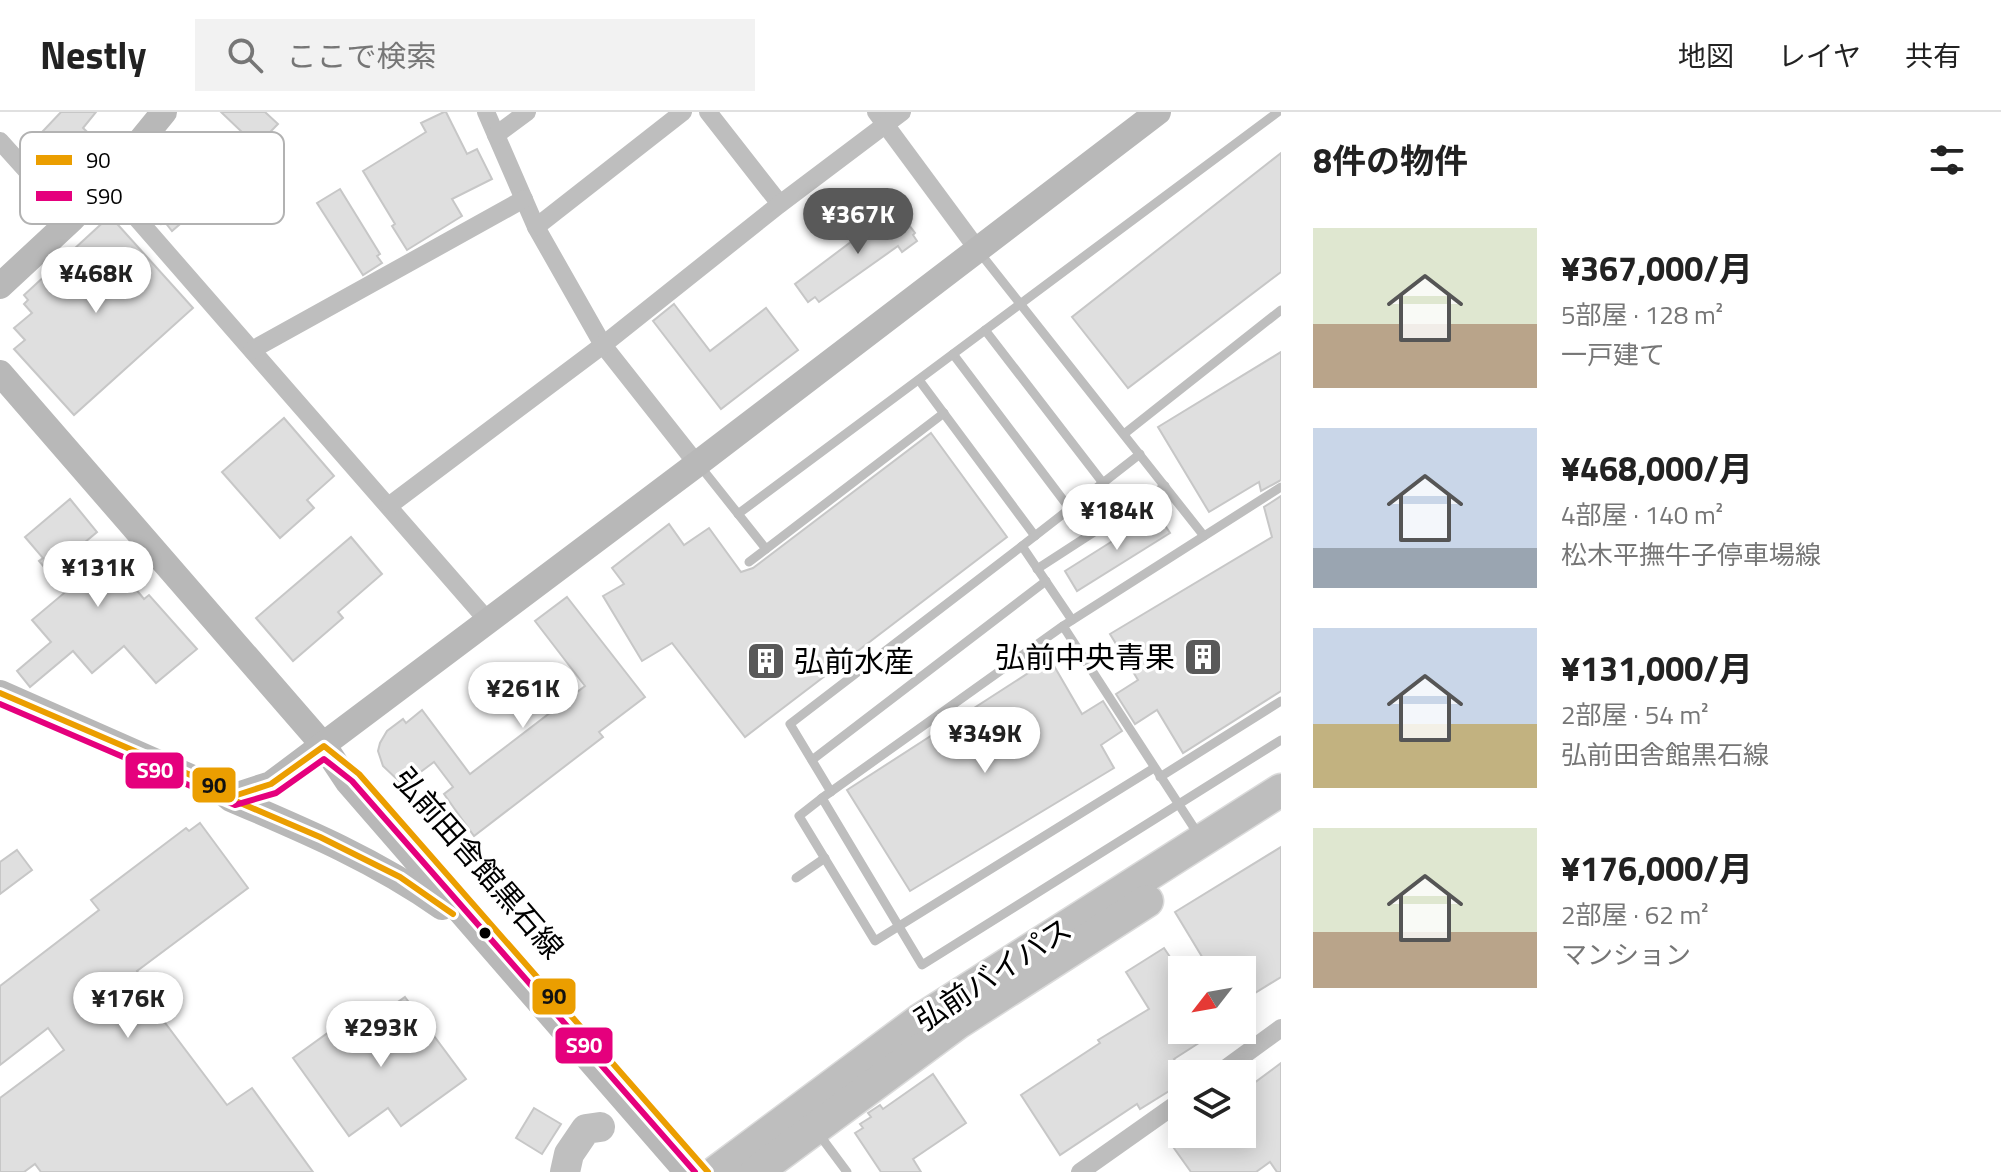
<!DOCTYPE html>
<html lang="ja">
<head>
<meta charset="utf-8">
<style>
  :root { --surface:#fff; --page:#f2f2f2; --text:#222; --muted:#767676; --line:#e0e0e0; --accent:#595959 }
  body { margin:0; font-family:"Titillium Web","Noto Sans JP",sans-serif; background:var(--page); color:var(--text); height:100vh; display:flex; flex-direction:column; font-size:30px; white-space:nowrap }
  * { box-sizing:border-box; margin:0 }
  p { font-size:26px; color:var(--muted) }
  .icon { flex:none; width:44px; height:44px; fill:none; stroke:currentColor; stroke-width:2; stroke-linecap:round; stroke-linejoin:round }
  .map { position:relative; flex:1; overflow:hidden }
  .details { display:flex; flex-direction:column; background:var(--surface); width:720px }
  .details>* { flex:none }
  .needle { width:52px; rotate:239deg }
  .controls { position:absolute; left:1168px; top:844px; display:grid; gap:16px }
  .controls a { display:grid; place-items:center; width:88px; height:88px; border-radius:0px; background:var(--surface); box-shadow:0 4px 20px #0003; font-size:40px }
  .price { position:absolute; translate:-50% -68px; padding:0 18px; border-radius:28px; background:#fff; color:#222; font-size:26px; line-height:52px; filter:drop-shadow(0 2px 4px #0008) }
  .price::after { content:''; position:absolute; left:50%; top:48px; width:24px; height:18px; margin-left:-12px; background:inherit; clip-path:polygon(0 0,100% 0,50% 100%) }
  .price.on { background:var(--accent); color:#fff }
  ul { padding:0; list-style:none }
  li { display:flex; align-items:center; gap:24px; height:200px; padding:0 32px }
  li span { display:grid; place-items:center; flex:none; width:224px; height:160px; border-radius:0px; color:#555 }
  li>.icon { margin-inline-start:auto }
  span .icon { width:96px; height:96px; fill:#fffc; stroke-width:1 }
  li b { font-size:34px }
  h2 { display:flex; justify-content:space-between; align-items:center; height:96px; padding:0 32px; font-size:34px }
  header { display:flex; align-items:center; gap:48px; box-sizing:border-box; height:112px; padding:0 40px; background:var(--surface); border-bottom:2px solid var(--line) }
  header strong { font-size:38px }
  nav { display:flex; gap:44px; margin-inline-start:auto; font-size:28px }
  .search { width:560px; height:72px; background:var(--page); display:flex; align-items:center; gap:20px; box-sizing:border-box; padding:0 28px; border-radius:0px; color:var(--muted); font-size:30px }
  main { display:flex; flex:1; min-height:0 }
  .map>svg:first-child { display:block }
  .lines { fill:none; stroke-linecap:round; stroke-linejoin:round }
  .river { stroke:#bfbfbf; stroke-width:30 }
  .building { fill:#dfdfdf; stroke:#c7c7c7; stroke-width:2 }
  .highway-casing { stroke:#dbdbdb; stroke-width:35 }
  .lane { stroke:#bebebe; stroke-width:9 }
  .street { stroke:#bebebe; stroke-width:18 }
  .secondary { stroke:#b8b8b8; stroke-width:26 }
  .highway { stroke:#bebebe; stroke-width:32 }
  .bus-1-casing { stroke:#fff; stroke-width:12 }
  .bus-2-casing { stroke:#fff; stroke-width:12 }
  .bus-1 { stroke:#eb9e00; stroke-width:6 }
  .bus-2 { stroke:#e5007d; stroke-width:6 }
  .bus-dot { fill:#000; stroke:#fff; stroke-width:3 }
  .labels { text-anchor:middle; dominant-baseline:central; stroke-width:7; stroke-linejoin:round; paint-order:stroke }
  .poi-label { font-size:30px; fill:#000; stroke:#fff; text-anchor:end }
  .street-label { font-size:30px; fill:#000; stroke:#fff }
  .key { fill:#fff; stroke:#b2b2b2; stroke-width:2 }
  .key-label { font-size:22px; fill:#000 }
  .line-badge { stroke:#fff; stroke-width:3 }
  .badge-label { font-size:22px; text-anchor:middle; font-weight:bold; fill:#fff }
  .pale-badge-label { font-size:22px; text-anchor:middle; font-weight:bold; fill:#111 }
</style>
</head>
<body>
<header>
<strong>Nestly</strong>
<div class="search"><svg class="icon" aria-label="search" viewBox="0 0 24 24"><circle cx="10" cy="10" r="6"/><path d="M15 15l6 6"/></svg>ここで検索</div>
<nav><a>地図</a><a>レイヤ</a><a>共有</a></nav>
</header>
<main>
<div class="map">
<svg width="1281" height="1060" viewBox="0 0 1281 1060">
  <rect width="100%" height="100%" fill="#fff"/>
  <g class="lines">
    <!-- river -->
    <polyline class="river" points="565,1060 569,1042 586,1017 600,1015"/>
  </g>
  <!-- building -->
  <g class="building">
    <polygon points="61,0 96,0 83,16 99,31 85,46 69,32 48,55 27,36"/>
    <polygon points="221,0 265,0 278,12 225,66 229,70 172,119 164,109 161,112 139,87 142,85 134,76 162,51 159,48 188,23 214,53 244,22"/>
    <polygon points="444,0 446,0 467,42 477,37 492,67 452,87 462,104 407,138 392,114 395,112 363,59 426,20 421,11"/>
    <polygon points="1281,41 1281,160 1128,276 1072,205"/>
    <polygon points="340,77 380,142 377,144 382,151 363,163 317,91"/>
    <polygon points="896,96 915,121 913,123 917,129 902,140 898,134 819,190 815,185 808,190 795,172"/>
    <polygon points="110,104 193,196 74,303 14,237 25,228 14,216 32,201 24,192 28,188 24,183"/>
    <polygon points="674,192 710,239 766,196 798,238 721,297 653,209"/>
    <polygon points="1281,240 1281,368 1261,379 1259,370 1209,400 1158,315"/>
    <polygon points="284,306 334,364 307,388 314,396 280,426 222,360"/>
    <polygon points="931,321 1007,425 745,625 672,531 642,549 603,484 624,472 612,456 669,412 684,433 709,416 741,460 753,456"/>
    <polygon points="1281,384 1281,579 1183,641 1157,598 1135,612 1116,582 1138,568 1110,522 1272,425 1264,395"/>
    <polygon points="70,387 97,420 72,441 89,461 108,444 144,487 149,483 197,537 156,571 124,534 92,561 73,539 30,575 17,559 51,530 32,508 75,472 59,453 49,461 39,449 43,446 25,425"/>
    <polygon points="1157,401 1170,421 1077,479 1065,459"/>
    <polygon points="351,425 382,462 338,500 343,506 293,549 256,506"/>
    <polygon points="567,485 645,585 599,620 603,625 474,724 444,682 453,675 434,650 403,673 383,654 378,639 380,631 387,619 403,607 406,611 422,598 470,662 585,574 535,509"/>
    <polygon points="1050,547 1082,602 1103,589 1122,619 1101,633 1114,656 910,779 847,678"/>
    <polygon points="200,711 248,776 137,859 139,862 132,867 227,993 252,976 313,1060 41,1060 35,1052 24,1060 0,1060 0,986 64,938 48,916 0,953 0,874 99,798 91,788 186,716 189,719"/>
    <polygon points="1281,735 1281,865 1242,889 1242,858 1210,858 1175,800"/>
    <polygon points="17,738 32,758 0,782 0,750"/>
    <polygon points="1164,836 1182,863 1182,918 1219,918 1174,947 1182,960 1182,971 1140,997 1137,992 1060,1043 1021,983 1100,931 1098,928 1149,897 1126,860"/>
    <polygon points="405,885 466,967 401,1014 388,996 349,1024 293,946 329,920 338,933"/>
    <polygon points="1281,951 1281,1060 1277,1060 1270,1050 1256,1060 1191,1060 1171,1032 1183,1022 1242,1022 1242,980"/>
    <polygon points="933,962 966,1011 913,1047 921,1060 881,1060 855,1021 863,1016 860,1012 871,1005 868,1001 880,993 883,997"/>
    <polygon points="534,996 561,1012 542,1042 516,1026"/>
  </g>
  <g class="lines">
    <defs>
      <g id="highway">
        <polyline points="716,1060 920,908 1281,678"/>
        <polyline points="756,1060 959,910 1147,789"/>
      </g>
    </defs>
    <!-- highway casing -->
    <use href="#highway" class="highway-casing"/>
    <!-- lane -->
    <g class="lane">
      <polyline points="980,141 1204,424"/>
      <polyline points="985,218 1103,371"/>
      <polyline points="953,242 1070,397"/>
      <polyline points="919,268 1035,424"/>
      <polyline points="1124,322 1281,198"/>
      <polyline points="700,354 766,437"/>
      <polyline points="1281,375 1063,514 822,686 922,853 1281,628"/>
      <polyline points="738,402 1278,0"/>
      <polyline points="749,450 944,301"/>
      <polyline points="1037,457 1165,374"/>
      <polyline points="1072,508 1022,434 1140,342"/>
      <polyline points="1063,514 1200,725"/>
      <polyline points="812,648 1046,469"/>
      <polyline points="1160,665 1281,589"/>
      <polyline points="831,680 790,612 1022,434"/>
      <polyline points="822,686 799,704 875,829 1154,656"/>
      <polyline points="796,766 825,746"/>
      <polyline points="818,1021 847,1060"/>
    </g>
    <!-- street -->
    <g class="street">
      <polyline points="486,0 536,115 603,233 697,352"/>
      <polyline points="708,0 780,92"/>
      <polyline points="876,0 978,138"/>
      <polyline points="496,23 527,0"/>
      <polyline points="0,29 71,108"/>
      <polyline points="106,71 488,509"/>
      <polyline points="536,115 683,0"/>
      <polyline points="252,238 524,87"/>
      <polyline points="390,393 603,233 780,92 902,0"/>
      <polyline points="1218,962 1281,916"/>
      <polyline points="1080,1060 1182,988"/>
    </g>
    <!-- secondary -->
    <g class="secondary">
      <polyline points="0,174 71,108 106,71 164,0"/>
      <polyline points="0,261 324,634 348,670 687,1060"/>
      <polyline points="0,581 220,678 237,683 271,672 697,352 1158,0"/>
      <path d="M226,683L231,687C306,719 375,748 442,795"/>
    </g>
    <!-- highway -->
    <use href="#highway" class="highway"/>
    <defs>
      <g id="bus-1">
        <polyline points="0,581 237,683 271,672 324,634 359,662 708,1060"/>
        <polyline points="220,678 231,687 320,725 400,765 453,802"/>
      </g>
      <polyline id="bus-2" points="0,592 235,693 276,681 324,647 352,669 695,1060"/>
    </defs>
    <!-- bus-1 casing -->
    <use href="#bus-1" class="bus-1-casing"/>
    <!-- bus-2 casing -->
    <use href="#bus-2" class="bus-2-casing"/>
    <!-- bus-1 -->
    <use href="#bus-1" class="bus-1"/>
    <!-- bus-2 -->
    <use href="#bus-2" class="bus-2"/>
  </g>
  <!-- icons -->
  <defs>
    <symbol id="building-square" viewBox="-11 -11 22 22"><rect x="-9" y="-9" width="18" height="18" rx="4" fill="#595959" stroke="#fff"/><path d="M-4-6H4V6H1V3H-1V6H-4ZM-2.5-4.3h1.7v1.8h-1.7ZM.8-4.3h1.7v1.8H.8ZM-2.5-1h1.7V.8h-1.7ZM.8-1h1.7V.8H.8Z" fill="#fff"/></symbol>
  </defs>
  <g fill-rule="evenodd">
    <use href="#building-square" x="1181" y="523" width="44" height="44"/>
    <use href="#building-square" x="744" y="527" width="44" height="44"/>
  </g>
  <!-- markers -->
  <circle class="bus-dot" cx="485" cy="821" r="7"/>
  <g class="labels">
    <!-- poi labels -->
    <g class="poi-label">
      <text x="1175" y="545">弘前中央青果</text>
      <text x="794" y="549" text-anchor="start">弘前水産</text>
    </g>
    <!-- street labels -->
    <g class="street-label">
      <text transform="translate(479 751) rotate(49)">弘前田舎館黒石線</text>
      <text transform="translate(993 862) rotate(-33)">弘前バイパス</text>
    </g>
  </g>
  <!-- legend -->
  <rect x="20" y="20" width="264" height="92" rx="12" class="key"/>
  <rect x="36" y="43" width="36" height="10" fill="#eb9e00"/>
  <rect x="36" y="79" width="36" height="10" fill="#e5007d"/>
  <g class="key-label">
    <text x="86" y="56">90</text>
    <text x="86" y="92">S90</text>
  </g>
  <g class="line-badge">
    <rect x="124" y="639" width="61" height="39" rx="8" fill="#e5007d"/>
    <rect x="191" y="654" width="46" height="38" rx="8" fill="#eb9e00"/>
    <rect x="531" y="865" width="46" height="39" rx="8" fill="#eb9e00"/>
    <rect x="554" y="914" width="60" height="39" rx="8" fill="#e5007d"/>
  </g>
  <g class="badge-label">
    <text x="155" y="666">S90</text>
    <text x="584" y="941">S90</text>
  </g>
  <g class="pale-badge-label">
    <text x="214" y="681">90</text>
    <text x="554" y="892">90</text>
  </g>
</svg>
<div class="controls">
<a><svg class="needle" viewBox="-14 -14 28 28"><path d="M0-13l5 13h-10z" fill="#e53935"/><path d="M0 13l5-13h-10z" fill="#767676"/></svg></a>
<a><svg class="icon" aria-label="layers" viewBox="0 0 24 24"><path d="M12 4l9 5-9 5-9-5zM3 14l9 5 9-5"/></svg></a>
</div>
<b class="price on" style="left:858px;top:144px">¥367K</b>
<b class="price" style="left:96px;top:203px">¥468K</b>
<b class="price" style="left:1117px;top:440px">¥184K</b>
<b class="price" style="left:98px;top:497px">¥131K</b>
<b class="price" style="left:523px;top:618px">¥261K</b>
<b class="price" style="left:985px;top:663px">¥349K</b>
<b class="price" style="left:128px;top:928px">¥176K</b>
<b class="price" style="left:381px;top:957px">¥293K</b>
</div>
<section class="details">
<h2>8件の物件<svg class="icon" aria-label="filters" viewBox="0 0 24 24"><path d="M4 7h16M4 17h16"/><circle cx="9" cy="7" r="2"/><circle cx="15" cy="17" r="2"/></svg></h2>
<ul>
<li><span style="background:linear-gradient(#dfe7d0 60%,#b9a48a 0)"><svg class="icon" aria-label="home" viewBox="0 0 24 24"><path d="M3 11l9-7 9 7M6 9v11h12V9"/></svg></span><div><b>¥367,000/月</b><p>5部屋 · 128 m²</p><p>一戸建て</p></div></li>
<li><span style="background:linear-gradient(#c9d6e8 75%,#9aa5b1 0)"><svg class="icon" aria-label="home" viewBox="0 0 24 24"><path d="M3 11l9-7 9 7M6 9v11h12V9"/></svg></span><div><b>¥468,000/月</b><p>4部屋 · 140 m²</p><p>松木平撫牛子停車場線</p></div></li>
<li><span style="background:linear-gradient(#c9d6e8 60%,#c2b280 0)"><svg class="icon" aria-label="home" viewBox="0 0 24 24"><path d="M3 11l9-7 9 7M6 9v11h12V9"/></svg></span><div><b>¥131,000/月</b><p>2部屋 · 54 m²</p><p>弘前田舎館黒石線</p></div></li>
<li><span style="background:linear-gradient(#dfe7d0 65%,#b9a48a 0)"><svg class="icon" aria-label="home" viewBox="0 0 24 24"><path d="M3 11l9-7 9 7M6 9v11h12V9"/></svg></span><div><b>¥176,000/月</b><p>2部屋 · 62 m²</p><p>マンション</p></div></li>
</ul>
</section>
</main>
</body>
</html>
